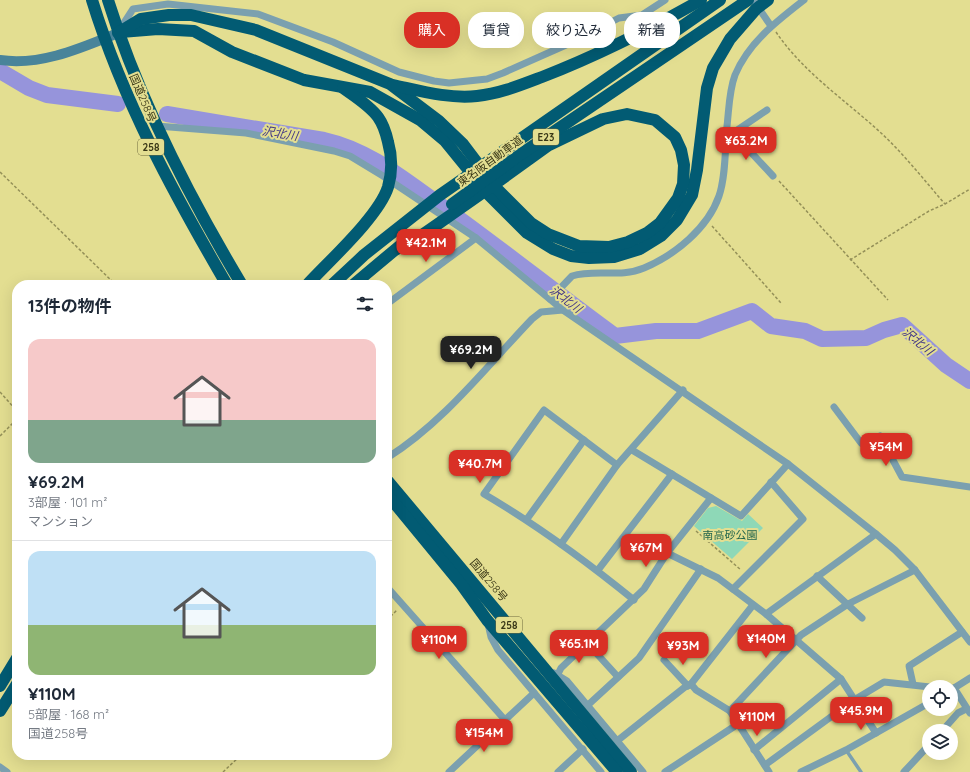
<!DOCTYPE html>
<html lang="ja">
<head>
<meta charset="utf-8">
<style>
  :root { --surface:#fff; --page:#f2f2f3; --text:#1f2937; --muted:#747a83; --line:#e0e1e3; --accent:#d93025 }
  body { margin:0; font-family:Quicksand,"Noto Sans JP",sans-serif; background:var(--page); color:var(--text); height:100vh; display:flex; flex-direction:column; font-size:15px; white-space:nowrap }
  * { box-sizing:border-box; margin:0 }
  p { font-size:13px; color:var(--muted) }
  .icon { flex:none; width:22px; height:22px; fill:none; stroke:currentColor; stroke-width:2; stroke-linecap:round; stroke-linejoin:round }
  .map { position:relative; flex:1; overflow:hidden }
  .sheet { position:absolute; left:12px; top:280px; width:380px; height:480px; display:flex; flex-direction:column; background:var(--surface); border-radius:16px; box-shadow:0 4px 16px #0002 }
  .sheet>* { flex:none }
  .banner { position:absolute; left:404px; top:12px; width:380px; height:36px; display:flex; gap:8px }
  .buttons { position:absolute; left:922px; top:680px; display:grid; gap:8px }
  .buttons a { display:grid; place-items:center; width:36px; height:36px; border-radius:50%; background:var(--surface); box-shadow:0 4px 16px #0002; font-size:20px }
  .price { position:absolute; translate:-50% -34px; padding:0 9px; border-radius:8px; background:var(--accent); color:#fff; font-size:13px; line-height:26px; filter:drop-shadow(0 1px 2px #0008) }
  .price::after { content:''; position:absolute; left:50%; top:24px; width:12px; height:9px; margin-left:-6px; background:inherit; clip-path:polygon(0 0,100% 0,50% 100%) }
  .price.selected { background:#222; color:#fff }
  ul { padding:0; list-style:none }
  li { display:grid; align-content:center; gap:8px; height:212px; padding:0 16px }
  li+li { border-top:1px solid var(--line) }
  li span { display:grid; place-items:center; height:124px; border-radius:12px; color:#555 }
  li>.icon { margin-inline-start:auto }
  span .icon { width:72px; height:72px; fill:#fffc; stroke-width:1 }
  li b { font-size:17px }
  h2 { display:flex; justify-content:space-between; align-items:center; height:48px; padding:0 16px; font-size:17px }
  .tag { padding:0 14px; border-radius:16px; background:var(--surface); box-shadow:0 4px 16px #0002; font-size:14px; line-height:36px }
  .tag.selected { background:var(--accent); color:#fff }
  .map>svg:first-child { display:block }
  .green { fill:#8ed8b7 }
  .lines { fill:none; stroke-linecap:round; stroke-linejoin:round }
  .river { stroke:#9694db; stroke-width:16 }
  .path { stroke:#949058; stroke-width:1.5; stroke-dasharray:3 2; stroke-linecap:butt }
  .lane { stroke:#7ba0af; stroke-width:3.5 }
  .street { stroke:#7ba0af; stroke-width:7 }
  .secondary { stroke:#49849a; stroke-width:10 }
  .highway { stroke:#025b73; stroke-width:12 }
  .labels { text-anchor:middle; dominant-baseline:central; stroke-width:4; stroke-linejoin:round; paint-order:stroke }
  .shield { fill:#e3de91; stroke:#6c693c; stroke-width:1 }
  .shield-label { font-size:10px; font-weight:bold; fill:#393717 }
  .street-label { font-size:11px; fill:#393717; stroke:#e3de91 }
  .park-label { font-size:11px; fill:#22654c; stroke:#e3de91 }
  .water-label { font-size:12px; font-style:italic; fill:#403587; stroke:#e3de91 }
</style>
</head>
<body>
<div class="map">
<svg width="970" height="772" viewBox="0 0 970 772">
  <rect width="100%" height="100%" fill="#e3de91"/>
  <!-- green -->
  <polygon class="green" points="716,506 742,521 748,514 763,528 732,559 694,526 708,508"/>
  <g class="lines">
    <!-- river -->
    <g class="river">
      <polyline points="0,71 29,88 47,95 118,104"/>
      <path d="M167,114L324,140C369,150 403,179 440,205C499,247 556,293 615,336L656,331H698L752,311L771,326L805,331L822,339L866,338L884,330L902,325L946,365L970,381"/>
    </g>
    <!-- path -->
    <g class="path">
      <path d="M776,32C803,72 845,100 880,132C904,154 924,180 945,204"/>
      <polyline points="0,172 116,285"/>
      <polyline points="779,181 888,300"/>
      <polyline points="712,226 781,303"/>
      <polyline points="850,260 929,211 945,204 970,189"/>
      <polyline points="0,392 17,411"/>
      <polyline points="0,436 17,419"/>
      <polyline points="696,531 741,570"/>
      <polyline points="387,620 397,610"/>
      <polyline points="223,772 241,755"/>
    </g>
    <!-- lane -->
    <polyline class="lane" points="846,750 861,772"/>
    <!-- street -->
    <g class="street">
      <polyline points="753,0 771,26"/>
      <polyline points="120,29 133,9 168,4 258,14 333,42 399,72 434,81 449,83 487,79 503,73 566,45 619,18 642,15 665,0"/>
      <polyline points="157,126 246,133 334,151 350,156 383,176 476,238 563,310 788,464 876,534 895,550 915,570 970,642"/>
      <polyline points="726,130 733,133 773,176"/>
      <polyline points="733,133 767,110"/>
      <path d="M550,299L572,276C595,269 620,278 644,268C675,255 708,228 719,196C726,176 725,147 727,126C729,109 729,91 735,75C749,42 777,21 804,0"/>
      <polyline points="387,304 476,238"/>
      <polyline points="834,407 861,443 865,445 880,436 902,477 970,487"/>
      <polyline points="632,450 741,516 788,464"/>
      <path d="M387,458C444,422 486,367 532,319L541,312L563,310"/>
      <path d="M617,465L544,410L484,494C537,525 586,561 634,600"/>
      <polyline points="527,519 584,440"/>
      <polyline points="561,544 617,465 683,390"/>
      <polyline points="667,553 718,578 766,614 841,679 876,733"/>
      <polyline points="598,570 672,474"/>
      <polyline points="817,576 862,618"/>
      <polyline points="387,587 505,720"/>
      <polyline points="733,589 803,519 771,482"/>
      <polyline points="753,605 691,684 696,690 730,711 801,635 848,604 915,570"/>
      <polyline points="766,614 876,534"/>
      <polyline points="488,624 491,637 498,650 601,772"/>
      <polyline points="588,644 618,677"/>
      <polyline points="664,660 688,686"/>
      <polyline points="554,673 567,681 643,772"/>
      <polyline points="558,674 561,668 644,589 667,553 711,498"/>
      <polyline points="913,684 909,666 962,632"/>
      <polyline points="954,688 970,713"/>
      <polyline points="951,690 970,678"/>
      <polyline points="588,705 639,658 701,569"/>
      <polyline points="730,711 769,772"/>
      <polyline points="942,731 958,713 966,709"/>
      <polyline points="617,741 685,687 691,684"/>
      <polyline points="754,750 841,679"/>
      <polyline points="765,765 854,700 884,682 930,687"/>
      <polyline points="0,767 7,772"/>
      <polyline points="449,772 534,693"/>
      <polyline points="558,772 583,749"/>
      <polyline points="665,772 738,724"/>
      <polyline points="801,772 846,750 929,703"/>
      <polyline points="904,772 929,745"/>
    </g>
    <!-- secondary -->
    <path class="secondary" d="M0,60C41,66 81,48 118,33"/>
    <!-- highway -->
    <g class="highway">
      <path d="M92,0C123,101 174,194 227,285"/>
      <path d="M108,0C139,100 188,195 242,285"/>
      <polyline points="121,32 158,29 194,31 232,52 304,80 370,92 420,120 445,141 489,195 527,233 553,249 571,256 589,258 614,257 640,249 661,236 677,220 692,195 697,170 707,88 713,68 730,39 756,9 768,0"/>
      <polyline points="118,33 141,19 169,15 191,15 256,30 390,84 439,121 463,144 497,189 531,223 548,234 579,246 609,247 628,242 647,233 660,223 678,198 683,184 684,165 681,150 675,137 655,120 627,114 603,119 549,145 478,196 415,240 397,249"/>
      <path d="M393,85C421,91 449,99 477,96C499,94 521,85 542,77C596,56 650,29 701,0"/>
      <polyline points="452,204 521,154 748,0"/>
      <path d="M307,285C329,261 379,216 388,187C392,173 392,156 388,142C386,133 383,124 378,117C369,105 354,96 343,88"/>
      <polyline points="332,285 364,255 440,195 720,0"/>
      <polyline points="353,285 402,244"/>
      <polyline points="387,480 631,772"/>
      <polyline points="387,494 461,584 487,620 617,772"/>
      <polyline points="0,686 17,658"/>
      <polyline points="0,711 17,684"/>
    </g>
  </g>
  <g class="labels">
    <!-- shield labels -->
    <g class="shield">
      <rect x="533" y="129" width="26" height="16" rx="3"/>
      <rect x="138" y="139" width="26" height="16" rx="3"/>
      <rect x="496" y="617" width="26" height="16" rx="3"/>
    </g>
    <g class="shield-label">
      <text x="546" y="137">E23</text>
      <text x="151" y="147">258</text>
      <text x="509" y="625">258</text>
    </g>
    <!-- street labels -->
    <g class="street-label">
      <text transform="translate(143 98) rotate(67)">国道258号</text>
      <text transform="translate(490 161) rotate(-36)">東名阪自動車道</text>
      <text transform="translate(489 580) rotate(50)">国道258号</text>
    </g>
    <!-- park labels -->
    <g class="park-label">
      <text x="730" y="535">南高砂公園</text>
    </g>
    <!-- water labels -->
    <g class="water-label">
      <text transform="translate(280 133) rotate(9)">沢北川</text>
      <text transform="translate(566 299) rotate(37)">沢北川</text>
      <text transform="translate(918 341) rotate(40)">沢北川</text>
    </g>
  </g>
</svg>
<div class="buttons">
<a><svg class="icon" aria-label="locate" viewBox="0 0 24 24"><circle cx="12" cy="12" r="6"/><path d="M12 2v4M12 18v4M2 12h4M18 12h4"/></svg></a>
<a><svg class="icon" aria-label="layers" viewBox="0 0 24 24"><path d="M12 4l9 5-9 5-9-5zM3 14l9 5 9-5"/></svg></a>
</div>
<b class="price" style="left:746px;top:161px">¥63.2M</b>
<b class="price" style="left:426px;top:263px">¥42.1M</b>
<b class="price selected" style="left:471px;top:370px">¥69.2M</b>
<b class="price" style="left:886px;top:467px">¥54M</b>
<b class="price" style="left:480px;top:484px">¥40.7M</b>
<b class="price" style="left:646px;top:568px">¥67M</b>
<b class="price" style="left:766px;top:659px">¥140M</b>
<b class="price" style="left:439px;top:660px">¥110M</b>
<b class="price" style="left:579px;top:664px">¥65.1M</b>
<b class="price" style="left:683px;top:666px">¥93M</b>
<b class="price" style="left:861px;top:731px">¥45.9M</b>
<b class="price" style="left:757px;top:737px">¥110M</b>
<b class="price" style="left:484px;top:753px">¥154M</b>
<div class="banner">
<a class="tag selected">購入</a>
<a class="tag">賃貸</a>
<a class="tag">絞り込み</a>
<a class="tag">新着</a>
</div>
<section class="sheet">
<h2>13件の物件<svg class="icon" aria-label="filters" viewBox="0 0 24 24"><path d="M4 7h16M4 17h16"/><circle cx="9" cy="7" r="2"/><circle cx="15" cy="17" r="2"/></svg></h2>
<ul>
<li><span style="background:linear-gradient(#f6c9c9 65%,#7fa58c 0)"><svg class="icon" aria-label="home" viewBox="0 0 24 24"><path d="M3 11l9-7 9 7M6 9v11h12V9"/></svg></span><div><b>¥69.2M</b><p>3部屋 · 101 m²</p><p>マンション</p></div></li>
<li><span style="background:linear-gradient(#bfe0f5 60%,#8fb573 0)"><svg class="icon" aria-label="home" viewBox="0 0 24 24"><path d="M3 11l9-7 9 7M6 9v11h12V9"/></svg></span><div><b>¥110M</b><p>5部屋 · 168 m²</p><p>国道258号</p></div></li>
</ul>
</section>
</div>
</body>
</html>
